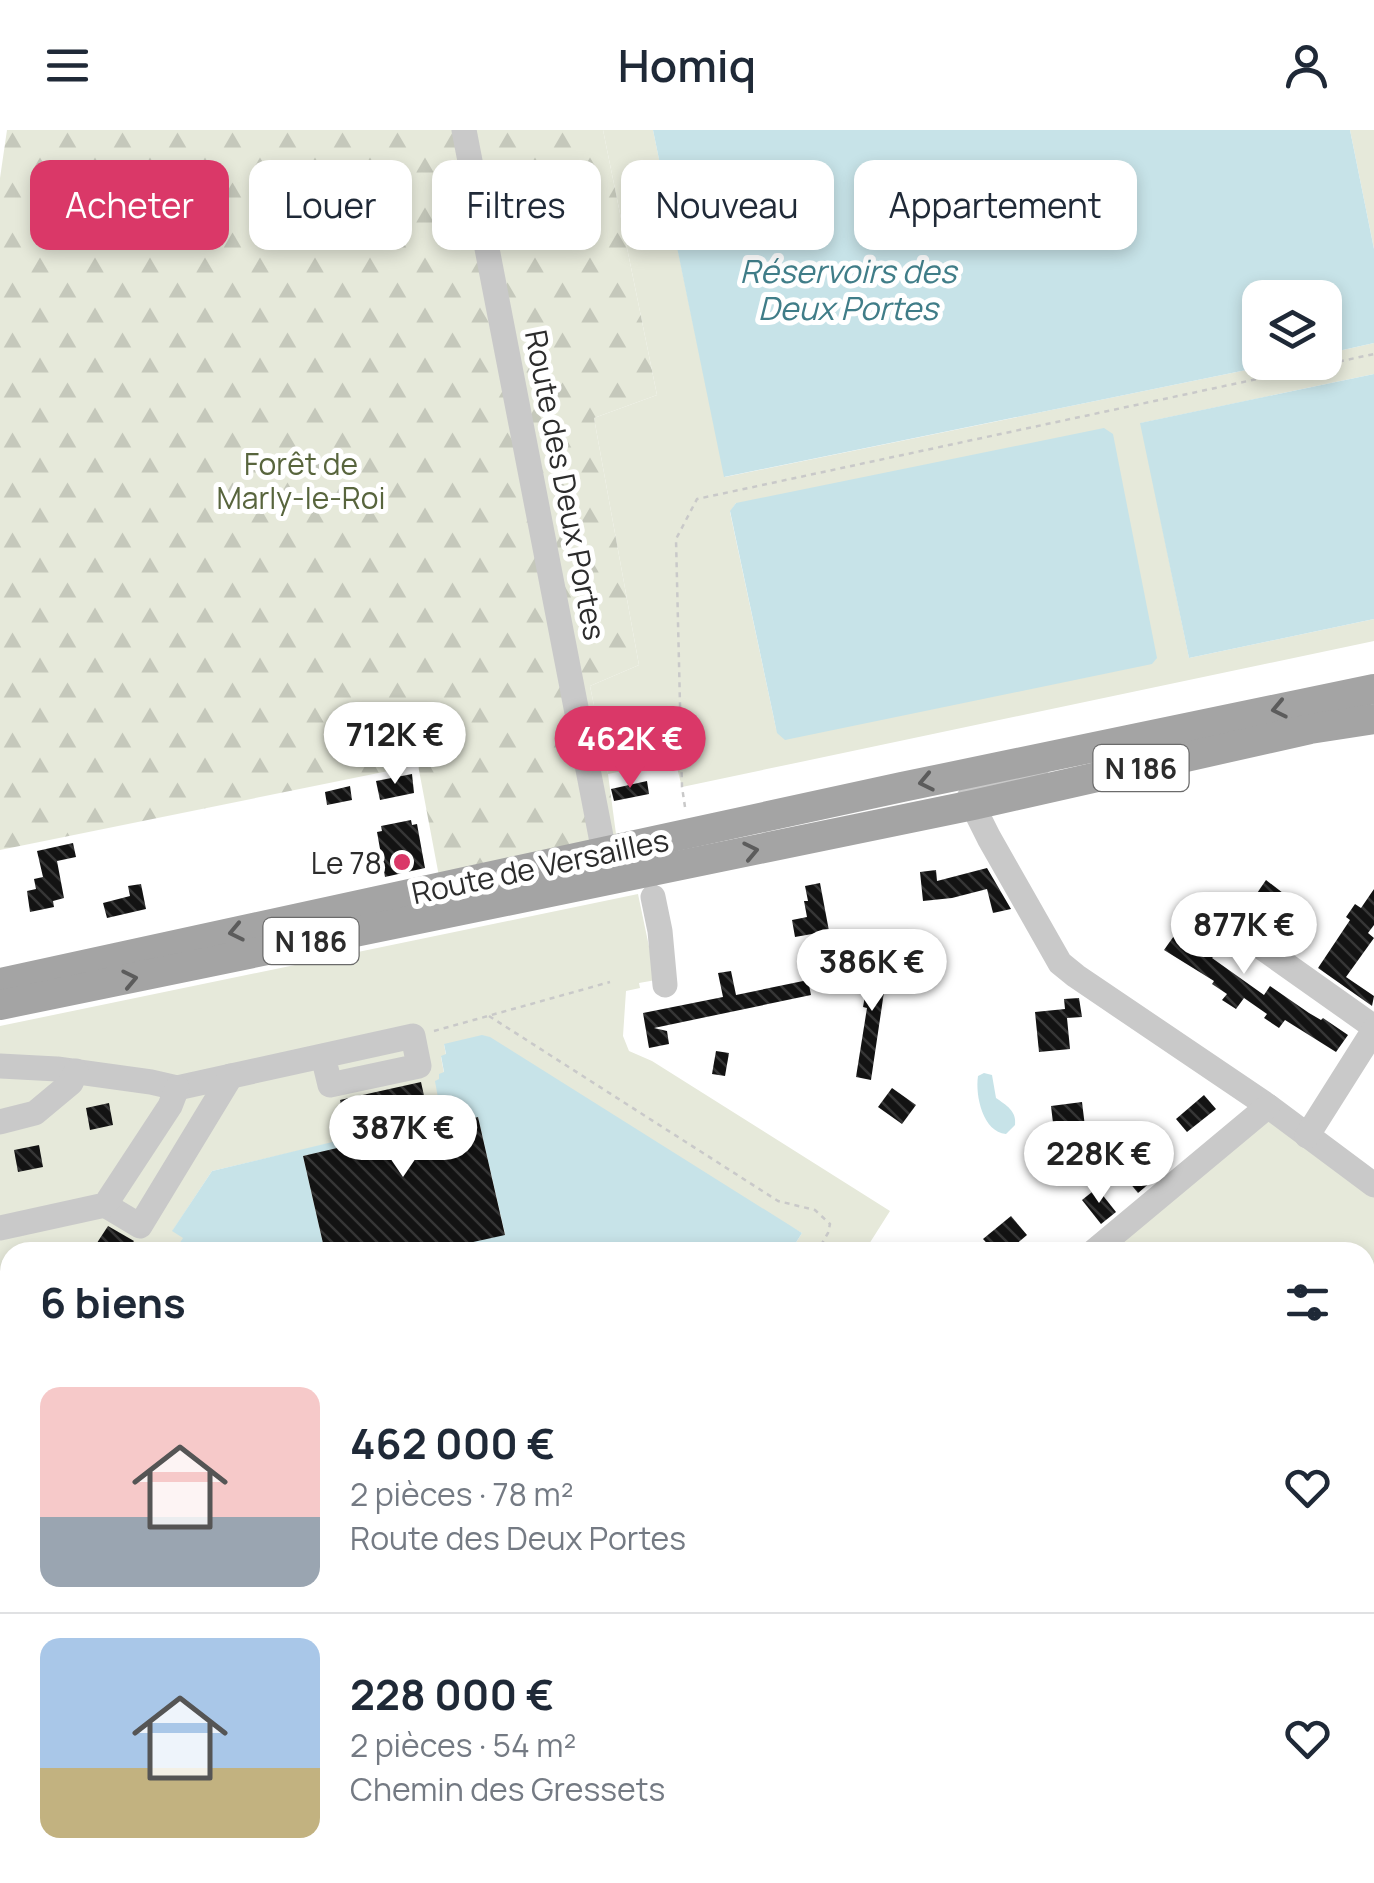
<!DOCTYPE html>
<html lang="fr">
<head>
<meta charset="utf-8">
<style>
  :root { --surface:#fff; --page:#f2f2f3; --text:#1f2937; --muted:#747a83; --line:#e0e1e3; --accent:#da3868 }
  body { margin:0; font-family:Manrope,sans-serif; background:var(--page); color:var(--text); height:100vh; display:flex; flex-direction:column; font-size:38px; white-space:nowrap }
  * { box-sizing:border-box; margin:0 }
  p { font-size:32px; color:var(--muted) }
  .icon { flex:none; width:55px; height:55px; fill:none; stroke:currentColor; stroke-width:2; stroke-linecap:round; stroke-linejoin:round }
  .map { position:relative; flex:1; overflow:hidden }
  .sheet { position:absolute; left:0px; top:1112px; width:1375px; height:642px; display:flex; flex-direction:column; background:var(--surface); border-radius:30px 30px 0 0; box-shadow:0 5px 15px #0003 }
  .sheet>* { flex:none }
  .top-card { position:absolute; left:30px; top:30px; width:1315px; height:90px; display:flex; gap:20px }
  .buttons { position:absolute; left:1242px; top:150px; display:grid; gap:20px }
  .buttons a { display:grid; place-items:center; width:100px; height:100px; border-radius:20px; background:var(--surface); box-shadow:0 5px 15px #0003; font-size:50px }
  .price { position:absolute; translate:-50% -85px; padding:0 22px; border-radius:35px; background:#fff; color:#222; font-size:32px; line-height:65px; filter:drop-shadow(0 2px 5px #0008) }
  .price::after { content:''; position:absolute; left:50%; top:60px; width:30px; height:22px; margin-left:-15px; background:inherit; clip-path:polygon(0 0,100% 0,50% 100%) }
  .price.current { background:var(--accent); color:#fff }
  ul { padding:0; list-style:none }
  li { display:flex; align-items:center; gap:30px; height:250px; padding:0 40px }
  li+li { border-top:2px solid var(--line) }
  li span { display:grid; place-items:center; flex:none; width:280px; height:200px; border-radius:20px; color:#555 }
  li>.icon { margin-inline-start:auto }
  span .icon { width:120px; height:120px; fill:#fffc; stroke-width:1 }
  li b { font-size:42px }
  h2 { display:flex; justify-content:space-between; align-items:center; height:120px; padding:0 40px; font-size:42px }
  .pill { padding:0 35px; border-radius:20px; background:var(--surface); box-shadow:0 5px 15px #0003; font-size:35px; line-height:90px }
  .pill.current { background:var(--accent); color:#fff }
  header { display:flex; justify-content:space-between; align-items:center; height:130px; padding:0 40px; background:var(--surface); font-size:45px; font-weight:600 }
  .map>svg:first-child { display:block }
  .green { fill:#e6e9da; fill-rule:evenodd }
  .forest { fill:url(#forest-firs) }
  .water { fill:#c7e3e8 }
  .building { fill:url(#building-back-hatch) }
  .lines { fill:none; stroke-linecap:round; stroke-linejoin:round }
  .path { stroke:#c9c9c9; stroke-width:2.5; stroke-dasharray:5 5; stroke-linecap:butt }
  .minor { stroke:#c9c9c9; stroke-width:25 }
  .major { stroke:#a4a4a4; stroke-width:30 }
  .oneway { stroke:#5c5c5c }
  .poi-dot { fill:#da3868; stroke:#fff; stroke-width:4 }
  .labels { text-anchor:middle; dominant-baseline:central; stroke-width:10; stroke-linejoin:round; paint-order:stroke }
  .shield { fill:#fff; stroke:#6b6b6b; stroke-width:2.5 }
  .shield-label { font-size:28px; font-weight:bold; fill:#2c2c2c }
  .park-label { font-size:30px; fill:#58653d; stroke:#fff }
  .street-label { font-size:30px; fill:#2c2c2c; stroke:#fff }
  .poi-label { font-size:30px; fill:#2c2c2c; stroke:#fff; text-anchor:end }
  .water-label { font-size:32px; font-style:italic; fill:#407d88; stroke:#fff }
</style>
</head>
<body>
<header><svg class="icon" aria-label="menu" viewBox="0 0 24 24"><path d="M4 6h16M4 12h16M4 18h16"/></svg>Homiq<svg class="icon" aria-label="person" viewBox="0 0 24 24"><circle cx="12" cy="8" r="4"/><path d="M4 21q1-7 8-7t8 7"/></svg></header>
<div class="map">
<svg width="1374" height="1753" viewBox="0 0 1374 1753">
  <defs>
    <pattern id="forest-firs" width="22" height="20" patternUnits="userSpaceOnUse" patternTransform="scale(2.5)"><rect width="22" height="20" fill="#e6e9da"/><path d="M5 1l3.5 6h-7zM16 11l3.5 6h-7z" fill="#c5c8bb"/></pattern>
    <pattern id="building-back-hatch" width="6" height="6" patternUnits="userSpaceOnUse" patternTransform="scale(2.5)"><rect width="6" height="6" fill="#131313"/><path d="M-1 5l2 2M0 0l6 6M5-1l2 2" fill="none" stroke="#363636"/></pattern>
  </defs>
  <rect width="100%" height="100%" fill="#fff"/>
  <!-- green -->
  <g class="green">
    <path d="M603,0H653L725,347L1281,233L1325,232V224L1374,213V244L1141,293L1189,528L1374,489V511L682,657L675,630L608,644L590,556L639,535L594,288L657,265ZM736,373L777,603L730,382Z"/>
    <polygon points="1350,0 1374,0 1374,119"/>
    <polygon points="638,764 656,850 639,853 640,858 626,861 623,906 629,921 652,931 890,1081 864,1122 790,1122 802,1103 444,914 446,925 441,927 444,943 440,949 438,969 408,1002 478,987 505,1105 428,1122 325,1122 303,1026 349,1009 212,1041 173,1100 184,1108 174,1122 10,1122 10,1340 0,1355 0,896"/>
    <polygon points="1272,988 1374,1059 1374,1286 1365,1286 1365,1122 1111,1122"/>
    <polygon points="374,1745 459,1745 454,1753 369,1753"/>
  </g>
  <!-- forest -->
  <g class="forest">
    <polygon points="7,0 603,0 657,265 594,288 639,535 590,556 608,644 618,719 441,757 418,635 0,720 0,48"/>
    <polygon points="1365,1286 1374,1286 1374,1753 482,1753 487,1745 1365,1745"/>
  </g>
  <!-- water -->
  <g class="water">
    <polygon points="653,0 1350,0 1374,119 1374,213 1325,224 1325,168 1260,168 1260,232 1281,233 724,347"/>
    <polygon points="1374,244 1374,489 1189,528 1140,293"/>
    <polygon points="1104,298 1113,304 1157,528 1152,534 785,610 777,603 730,381 736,373"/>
    <polygon points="482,905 490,907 802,1103 790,1122 428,1122 505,1104 478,987 407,1003 425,972 438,968 435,951 439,949 439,944 444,942 441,926 446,924 444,914"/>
    <path d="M984,943L992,945L996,968C1006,975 1017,981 1015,995L1006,1004C983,1002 975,966 978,946Z"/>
    <polygon points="349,1008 374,1010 303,1026 325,1122 174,1122 183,1108 172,1101 212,1041"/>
    <polygon points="10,1340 10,1745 374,1745 369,1753 0,1753 0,1355"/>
  </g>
  <!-- building -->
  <g class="building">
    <polygon points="412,644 414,663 380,670 376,651"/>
    <polygon points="647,651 649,664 614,671 611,659"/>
    <polygon points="350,656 352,670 327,675 325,662"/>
    <polygon points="411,690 412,695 417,694 425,738 385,747 377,702 382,701 381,696"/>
    <polygon points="73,713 76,727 57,731 64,768 53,771 54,777 30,782 27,761 36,759 34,749 43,747 37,721"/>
    <polygon points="987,738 1011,779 993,783 987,759 952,768 923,771 920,742 936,740 937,751"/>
    <polygon points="1266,750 1301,777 1289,794 1253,769"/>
    <polygon points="820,753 829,801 795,807 792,790 807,787 804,771 808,771 805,756"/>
    <polygon points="141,754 146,779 107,788 103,773 130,766 128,756"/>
    <polygon points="1374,759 1374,795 1368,803 1374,808 1346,847 1374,866 1372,876 1318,838 1350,790 1346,787 1355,774 1361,778"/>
    <polygon points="1221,764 1238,776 1207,821 1214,826 1212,828 1264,865 1270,856 1309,883 1321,890 1323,888 1348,905 1336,922 1285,890 1279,898 1264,888 1267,884 1244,868 1236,879 1222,870 1227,864 1212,854 1214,851 1164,820 1176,803 1182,808 1205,774 1211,778"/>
    <polygon points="867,800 869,818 825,825 823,807"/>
    <polygon points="868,825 889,828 871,950 856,947 867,878 863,877 870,838 866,837"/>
    <polygon points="731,841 736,865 808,850 811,865 654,898 667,901 669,914 649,918 643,883 723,867 718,843"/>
    <polygon points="1079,868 1082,887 1067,888 1070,919 1039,922 1035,882 1065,879 1064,869"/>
    <polygon points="716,921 729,923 725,946 712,944"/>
    <polygon points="421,952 431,997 478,987 505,1105 428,1122 325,1122 303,1026 350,1015 340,970"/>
    <polygon points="892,958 916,975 902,994 878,977"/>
    <polygon points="1204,965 1216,979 1187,1002 1176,989"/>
    <polygon points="1082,972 1086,1005 1098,1022 1081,1034 1065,1013 1063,991 1053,993 1051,976"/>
    <polygon points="109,973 113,995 90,1000 86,978"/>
    <polygon points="39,1015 43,1037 18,1042 14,1020"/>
    <polygon points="1149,1025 1163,1042 1138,1063 1124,1046"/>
    <polygon points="1097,1058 1116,1082 1101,1094 1082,1070"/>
    <polygon points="1011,1086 1027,1105 1007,1122 995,1122 983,1109"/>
    <polygon points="108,1096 134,1111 126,1122 91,1122"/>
  </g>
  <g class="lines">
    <!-- path -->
    <g class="path">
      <polyline points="685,677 682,657 676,409 697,369 1374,224"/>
      <polyline points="489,886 778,1071 815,1080 830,1094 828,1103 817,1122"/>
      <polyline points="434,901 610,852"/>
      <polyline points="1365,1598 1374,1635"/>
      <polyline points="715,1745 715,1753"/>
      <polyline points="723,1745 737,1753"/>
      <polyline points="389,1753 394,1745"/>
    </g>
    <!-- minor -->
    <g class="minor">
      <polyline points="464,0 604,722"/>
      <polyline points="1036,641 973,661 969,668 989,708 1060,833 1076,846 1268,976 1374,1055"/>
      <polyline points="653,767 660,801 665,855"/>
      <polyline points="1254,812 1374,897"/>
      <polyline points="0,936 57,939 151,952 177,958 413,906 419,936 330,955 323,926"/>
      <polyline points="0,992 35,983 71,953 76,941"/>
      <polyline points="1307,1006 1374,900"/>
      <polyline points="105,1075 140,1096 231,946"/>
      <polyline points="0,1098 105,1075 170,976 177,958"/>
      <polyline points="1093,1122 1268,976"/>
      <polyline points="470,1753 476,1745"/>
    </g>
    <!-- major -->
    <g class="major">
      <polyline points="0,853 902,657 1374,559"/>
      <polyline points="0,875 973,675 1310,599 1374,589"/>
    </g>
  </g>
  <!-- one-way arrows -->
  <defs><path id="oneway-chevron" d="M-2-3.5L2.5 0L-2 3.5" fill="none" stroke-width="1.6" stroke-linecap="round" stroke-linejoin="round" transform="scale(2.5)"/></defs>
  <g class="oneway">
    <use href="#oneway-chevron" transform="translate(1279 579) rotate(168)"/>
    <use href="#oneway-chevron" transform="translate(926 652) rotate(168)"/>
    <use href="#oneway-chevron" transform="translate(751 721) rotate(-12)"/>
    <use href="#oneway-chevron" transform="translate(236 802) rotate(168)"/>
    <use href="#oneway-chevron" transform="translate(130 849) rotate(-12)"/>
  </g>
  <!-- markers -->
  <circle class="poi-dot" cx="402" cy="732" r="10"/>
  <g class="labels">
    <!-- shield labels -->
    <g class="shield">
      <rect x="1093.5" y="615" width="95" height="46" rx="8"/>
      <rect x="263.5" y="788" width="95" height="46" rx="8"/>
    </g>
    <g class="shield-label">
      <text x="1141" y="638">N 186</text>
      <text x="311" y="811">N 186</text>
    </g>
    <!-- park labels -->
    <g class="park-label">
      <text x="301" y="333">Forêt de<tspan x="301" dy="34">Marly-le-Roi</tspan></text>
    </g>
    <!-- street labels -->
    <g class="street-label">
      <text transform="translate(566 355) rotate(79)">Route des Deux Portes</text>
      <text transform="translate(540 736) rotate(-12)">Route de Versailles</text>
    </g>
    <!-- poi labels -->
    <g class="poi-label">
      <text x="382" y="732">Le 78</text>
    </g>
    <!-- water labels -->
    <g class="water-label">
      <text x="848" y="141">Réservoirs des<tspan x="848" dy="37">Deux Portes</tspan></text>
    </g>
  </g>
</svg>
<div class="buttons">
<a><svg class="icon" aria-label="layers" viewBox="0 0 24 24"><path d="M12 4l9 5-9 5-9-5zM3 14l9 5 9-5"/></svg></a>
</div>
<b class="price" style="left:395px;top:657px">712K €</b>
<b class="price current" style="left:630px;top:661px">462K €</b>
<b class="price" style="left:1244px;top:847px">877K €</b>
<b class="price" style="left:872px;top:884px">386K €</b>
<b class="price" style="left:403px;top:1050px">387K €</b>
<b class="price" style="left:1099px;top:1076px">228K €</b>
<div class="top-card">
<a class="pill current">Acheter</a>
<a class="pill">Louer</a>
<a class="pill">Filtres</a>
<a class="pill">Nouveau</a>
<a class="pill">Appartement</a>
</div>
<section class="sheet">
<h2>6 biens<svg class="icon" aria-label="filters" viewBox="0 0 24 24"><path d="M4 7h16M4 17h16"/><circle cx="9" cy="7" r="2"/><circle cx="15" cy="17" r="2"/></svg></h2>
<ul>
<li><span style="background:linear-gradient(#f6c9c9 65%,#9aa5b1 0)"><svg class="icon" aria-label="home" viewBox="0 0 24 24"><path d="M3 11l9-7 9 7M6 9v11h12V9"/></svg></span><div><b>462 000 €</b><p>2 pièces · 78 m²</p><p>Route des Deux Portes</p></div><svg class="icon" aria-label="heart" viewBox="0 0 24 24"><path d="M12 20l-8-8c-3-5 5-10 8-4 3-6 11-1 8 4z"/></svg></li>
<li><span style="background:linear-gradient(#a9c7e8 65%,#c2b280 0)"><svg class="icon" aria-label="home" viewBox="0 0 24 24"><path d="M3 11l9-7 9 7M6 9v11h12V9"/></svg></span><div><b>228 000 €</b><p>2 pièces · 54 m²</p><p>Chemin des Gressets</p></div><svg class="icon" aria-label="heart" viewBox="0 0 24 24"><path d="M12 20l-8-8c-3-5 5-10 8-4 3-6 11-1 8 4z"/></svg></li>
</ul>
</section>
</div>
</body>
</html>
